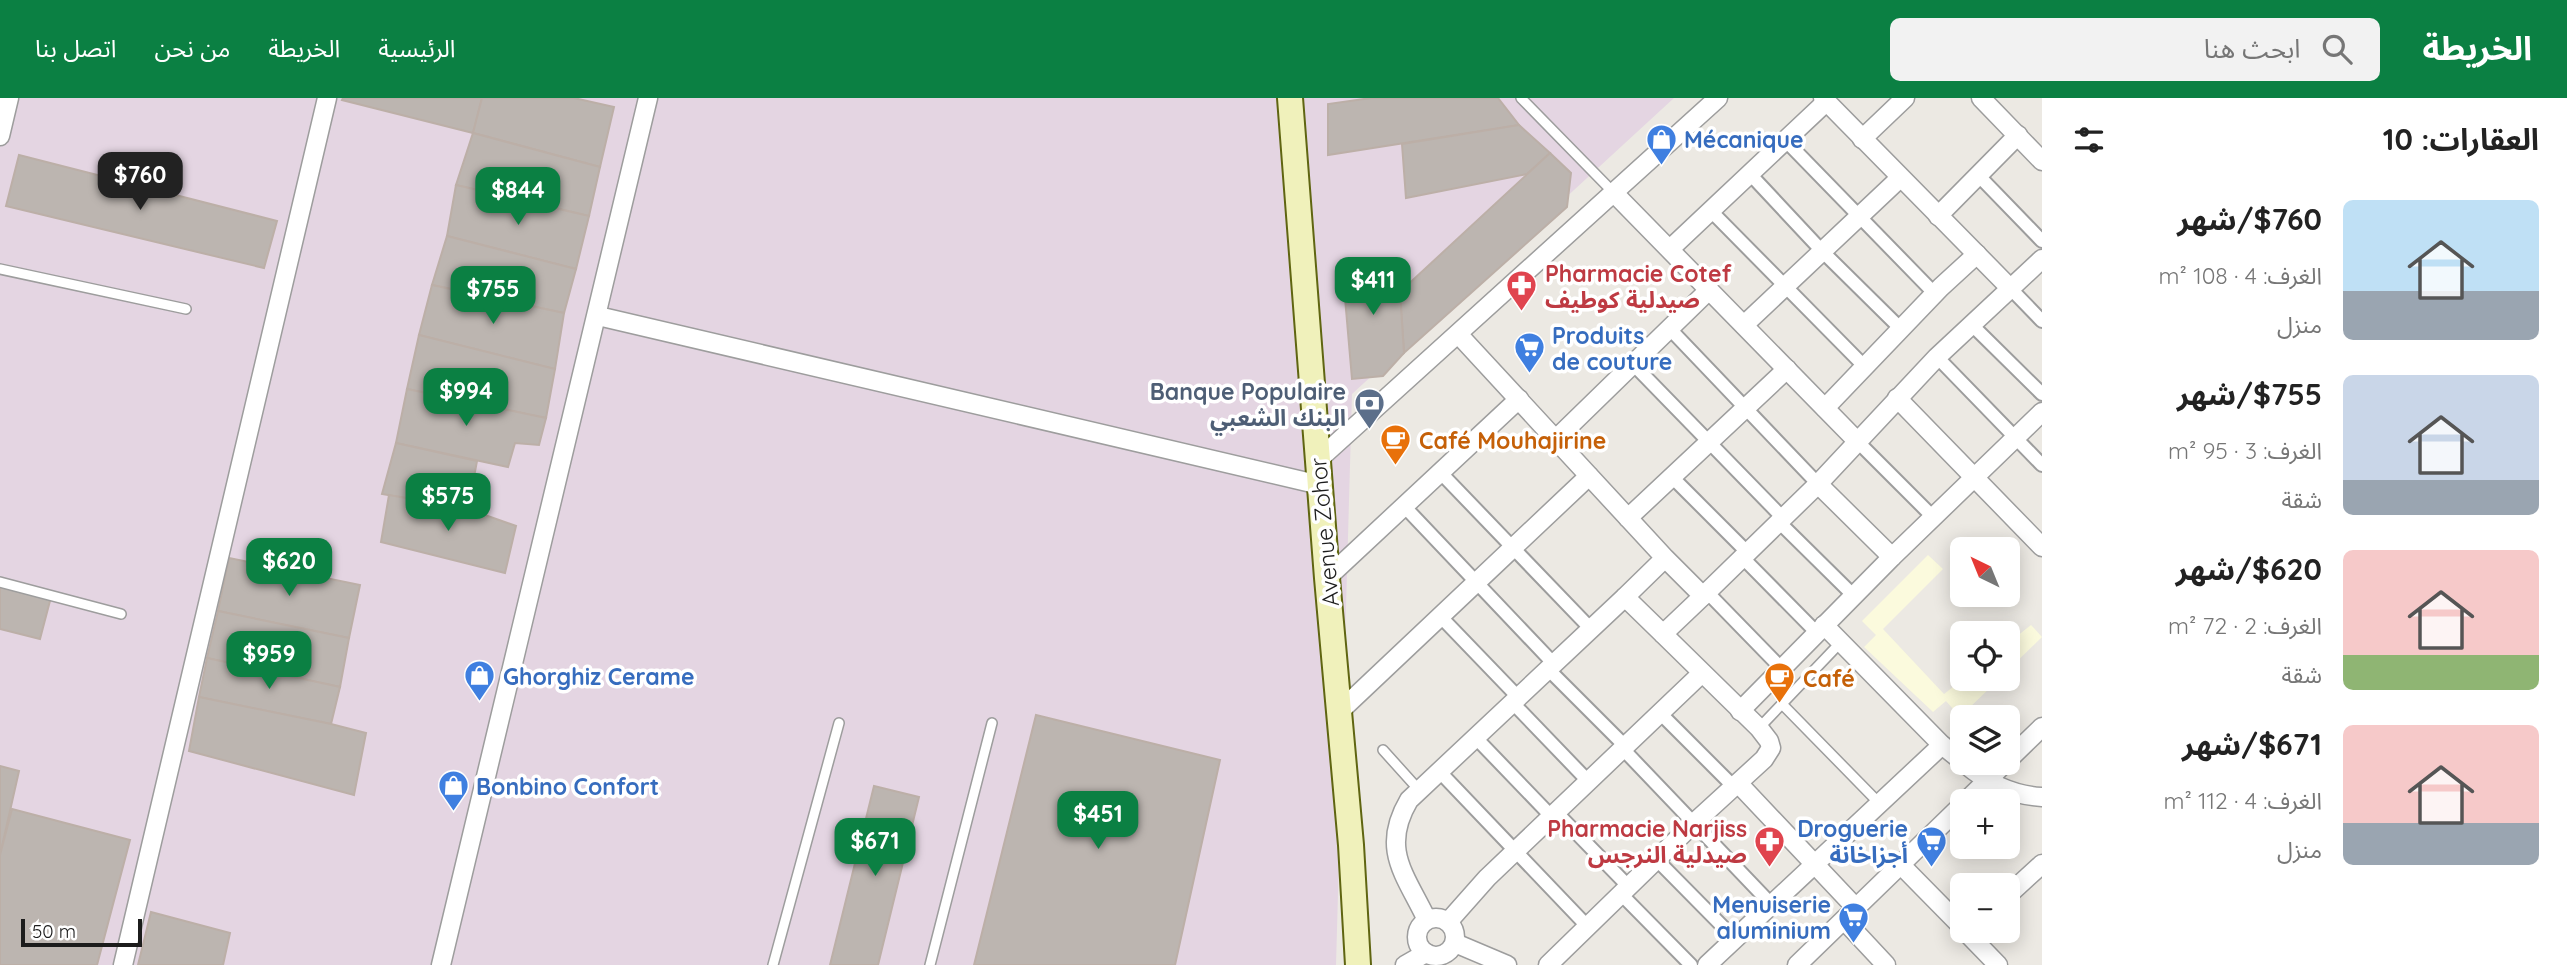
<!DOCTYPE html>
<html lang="ar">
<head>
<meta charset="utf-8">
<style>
  :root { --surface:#fff; --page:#f2f2f2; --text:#222; --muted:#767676; --accent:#0b8043 }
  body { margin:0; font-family:Quicksand,"Noto Sans Arabic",sans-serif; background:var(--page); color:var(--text); direction:rtl; height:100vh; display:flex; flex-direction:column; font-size:26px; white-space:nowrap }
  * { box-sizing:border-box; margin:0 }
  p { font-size:23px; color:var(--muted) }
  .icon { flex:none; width:38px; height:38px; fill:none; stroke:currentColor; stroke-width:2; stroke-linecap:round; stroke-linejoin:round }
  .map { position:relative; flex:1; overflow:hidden; direction:ltr }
  .drawer { display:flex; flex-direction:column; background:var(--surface); width:525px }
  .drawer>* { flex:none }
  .needle { width:46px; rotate:317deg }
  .fabs { position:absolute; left:1950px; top:439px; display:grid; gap:14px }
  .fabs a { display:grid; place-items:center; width:70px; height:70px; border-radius:10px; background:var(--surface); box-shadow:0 4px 18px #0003; font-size:35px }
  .scale { position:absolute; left:21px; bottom:18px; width:121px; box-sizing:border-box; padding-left:7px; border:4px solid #1c1c1c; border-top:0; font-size:19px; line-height:24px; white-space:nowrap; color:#1c1c1c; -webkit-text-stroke:5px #fff; paint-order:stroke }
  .price { position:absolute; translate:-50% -60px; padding:0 16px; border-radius:14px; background:var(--accent); color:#fff; font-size:23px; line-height:46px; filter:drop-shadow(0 2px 4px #0008) }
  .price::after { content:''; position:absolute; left:50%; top:42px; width:21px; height:16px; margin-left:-10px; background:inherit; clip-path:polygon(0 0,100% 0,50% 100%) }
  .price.active { background:#222; color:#fff }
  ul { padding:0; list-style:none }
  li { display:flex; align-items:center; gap:21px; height:175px; padding:0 28px }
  li span { display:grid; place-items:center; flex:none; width:196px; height:140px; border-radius:10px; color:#555 }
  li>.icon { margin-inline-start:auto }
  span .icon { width:84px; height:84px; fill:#fffc; stroke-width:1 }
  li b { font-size:30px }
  h2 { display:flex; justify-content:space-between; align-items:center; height:84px; padding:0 28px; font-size:30px }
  header { display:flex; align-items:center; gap:42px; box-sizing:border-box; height:98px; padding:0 35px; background:var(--accent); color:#fff }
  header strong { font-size:33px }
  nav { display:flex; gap:38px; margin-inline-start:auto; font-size:24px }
  .search { width:490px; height:63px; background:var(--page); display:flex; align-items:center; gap:18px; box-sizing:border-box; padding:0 24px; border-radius:10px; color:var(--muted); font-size:26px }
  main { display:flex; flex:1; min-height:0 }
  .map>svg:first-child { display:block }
  .industrial { fill:#e4d5e2 }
  .education { fill:#fbfadd }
  .building { fill:#bcb5b0; stroke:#bcafa7; stroke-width:2 }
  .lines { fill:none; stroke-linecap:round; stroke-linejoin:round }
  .service-casing { stroke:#9d9d9d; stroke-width:12 }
  .pedestrian-casing { stroke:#9d9d9d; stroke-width:16 }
  .minor-casing { stroke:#9d9d9d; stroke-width:21 }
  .secondary-casing { stroke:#5f6511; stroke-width:28 }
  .service { stroke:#fff; stroke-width:9 }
  .pedestrian { stroke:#fff; stroke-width:12 }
  .minor { stroke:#fff; stroke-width:18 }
  .secondary { stroke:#f0f1bb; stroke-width:24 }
  .labels { text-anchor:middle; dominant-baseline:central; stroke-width:7; stroke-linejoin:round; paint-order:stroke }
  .shop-label { font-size:23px; font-weight:bold; fill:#366cbe; stroke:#fff; text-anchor:start }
  .health-label { font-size:23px; font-weight:bold; fill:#be3a42; stroke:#fff; text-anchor:start }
  .service-label { font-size:23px; font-weight:bold; fill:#4e5e75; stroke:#fff; text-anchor:end }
  .food-label { font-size:23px; font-weight:bold; fill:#c56008; stroke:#fff; text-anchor:start }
  .street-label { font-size:23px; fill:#1c1c1c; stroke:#fff }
</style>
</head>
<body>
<header>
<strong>الخريطة</strong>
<div class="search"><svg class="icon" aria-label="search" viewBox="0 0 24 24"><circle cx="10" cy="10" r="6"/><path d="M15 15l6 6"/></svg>ابحث هنا</div>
<nav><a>الرئيسية</a><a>الخريطة</a><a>من نحن</a><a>اتصل بنا</a></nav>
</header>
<main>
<section class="drawer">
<h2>العقارات: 10<svg class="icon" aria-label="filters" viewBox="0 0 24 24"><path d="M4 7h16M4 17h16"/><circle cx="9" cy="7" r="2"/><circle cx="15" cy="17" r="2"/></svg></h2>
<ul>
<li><span style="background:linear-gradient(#bfe0f5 65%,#9aa5b1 0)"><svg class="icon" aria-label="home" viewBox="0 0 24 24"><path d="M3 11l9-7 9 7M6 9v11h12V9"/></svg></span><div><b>$760/شهر</b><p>الغرف: 4 · 108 m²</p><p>منزل</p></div></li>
<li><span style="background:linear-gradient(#c9d6e8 75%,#9aa5b1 0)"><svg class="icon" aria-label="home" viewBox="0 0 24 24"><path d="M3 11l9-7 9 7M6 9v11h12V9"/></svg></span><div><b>$755/شهر</b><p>الغرف: 3 · 95 m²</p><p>شقة</p></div></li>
<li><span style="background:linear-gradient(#f6c9c9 75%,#8fb573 0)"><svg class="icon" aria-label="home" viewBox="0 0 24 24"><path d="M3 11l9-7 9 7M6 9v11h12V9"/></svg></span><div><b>$620/شهر</b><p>الغرف: 2 · 72 m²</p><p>شقة</p></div></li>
<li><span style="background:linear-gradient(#f6c9c9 70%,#9aa5b1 0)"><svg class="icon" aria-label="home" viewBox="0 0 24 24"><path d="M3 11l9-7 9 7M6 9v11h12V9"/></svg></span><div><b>$671/شهر</b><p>الغرف: 4 · 112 m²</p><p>منزل</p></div></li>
</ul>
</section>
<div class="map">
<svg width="2042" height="867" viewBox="0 0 2042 867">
  <rect width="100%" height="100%" fill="#ece9e3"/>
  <!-- industrial -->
  <polygon class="industrial" points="0,0 1674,0 1352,296 1336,867 0,867"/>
  <!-- education -->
  <g class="education">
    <polygon points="1928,457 1943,471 1883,531 1944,596 1963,581 1999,581 1960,619 1946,603 1933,614 1864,549 1876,537 1862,523"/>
    <polygon points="2031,527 2042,539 2007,573 2007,546"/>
  </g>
  <!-- building -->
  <g class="building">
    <polygon points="343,0 482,0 473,35 342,2"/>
    <polygon points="482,0 574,0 614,9 600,69 473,35"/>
    <polygon points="1371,0 1498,0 1519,27 1328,57 1328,6"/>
    <polygon points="1519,27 1550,55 1527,76 1406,100 1402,46"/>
    <polygon points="473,35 600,69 589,118 456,87"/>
    <polygon points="1550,55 1571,75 1567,109 1404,255 1400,194"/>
    <polygon points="19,57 277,123 264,170 6,108"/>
    <polygon points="456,87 589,118 576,171 447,138"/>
    <polygon points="447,138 576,171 564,215 432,187"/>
    <polygon points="1395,163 1400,194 1404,255 1383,278 1352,281 1342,165"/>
    <polygon points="432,187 564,215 555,271 419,237"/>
    <polygon points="419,237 555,271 546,320 407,291"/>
    <polygon points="407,291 546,320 539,347 515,345 508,369 396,345"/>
    <polygon points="396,345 477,363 468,411 382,396"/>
    <polygon points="389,397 468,411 516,428 505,475 381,444"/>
    <polygon points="229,460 360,487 349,540 218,513"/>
    <polygon points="0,489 51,499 40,541 0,531"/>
    <polygon points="218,513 349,540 340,589 207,560"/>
    <polygon points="207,560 340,589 331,626 199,599"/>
    <polygon points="199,599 331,626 366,635 354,697 189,653"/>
    <polygon points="1036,617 1220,662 1175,867 974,867"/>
    <polygon points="0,668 19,673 0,757"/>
    <polygon points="874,688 919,699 878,867 830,867"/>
    <polygon points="12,711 130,742 97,867 0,867 0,757"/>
    <polygon points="151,814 230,835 223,867 138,867"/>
  </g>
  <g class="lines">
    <defs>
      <g id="service">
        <polyline points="1521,0 1614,95"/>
        <polyline points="0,171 186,211"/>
        <polyline points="0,484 121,516"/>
        <polyline points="1782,606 1879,705"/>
        <polyline points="1759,630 1841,544"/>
        <polyline points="1383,652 1419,692"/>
        <polyline points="773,867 839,625"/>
        <polyline points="930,867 992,625"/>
      </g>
      <g id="pedestrian">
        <polyline points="1785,42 1935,196"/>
        <polyline points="1750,76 1822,153 1900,230"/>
        <polyline points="1979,78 2042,143"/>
        <polyline points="1711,113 1864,268"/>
        <polyline points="2011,191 2042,223"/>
        <polyline points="1972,227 2042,296"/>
        <polyline points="1670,231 1818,386"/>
        <polyline points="1937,259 2042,367"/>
        <polyline points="1633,266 1784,421"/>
        <polyline points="1857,343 1934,420"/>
        <polyline points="1440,374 1591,531"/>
        <polyline points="1672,379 1748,455"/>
        <polyline points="1404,408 1554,566"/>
        <polyline points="1780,425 1854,498"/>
        <polyline points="1743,460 1817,535"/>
        <polyline points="1707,494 1782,571"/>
        <polyline points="1440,518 1518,599"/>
        <polyline points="1548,571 1625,648"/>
        <polyline points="1512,604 1588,683"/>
        <polyline points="1660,615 1734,689"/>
        <polyline points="1475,639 1551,718"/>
        <polyline points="1622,650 1771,806"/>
        <polyline points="1439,673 1588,829"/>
        <polyline points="1556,714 1629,789"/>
        <polyline points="1657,762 1735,841"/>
        <polyline points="1621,796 1691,867"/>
      </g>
      <g id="minor">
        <polyline points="1823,0 2011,191"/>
        <polyline points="1981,0 2042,63"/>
        <polyline points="0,38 9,0"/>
        <polyline points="1862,41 1905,0"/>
        <polyline points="1614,95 1857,343"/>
        <polyline points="1938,118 2018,37"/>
        <polyline points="1670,151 1826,4"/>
        <polyline points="598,218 1320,387"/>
        <polyline points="1744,227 1900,80"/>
        <polyline points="1459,237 1665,460 1703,498 1663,536 1625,499 1665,460"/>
        <polyline points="1897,300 2042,449"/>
        <polyline points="1825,310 1941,189 1977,156"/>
        <polyline points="1556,341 1709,192"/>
        <polyline points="1318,362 1718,0"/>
        <polyline points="1818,386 1892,459"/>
        <polyline points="1628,420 1787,271"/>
        <polyline points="1327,480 1519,301"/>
        <polyline points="1703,498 1818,386 1937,259 2042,161"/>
        <polyline points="1824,527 1942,647 1962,663"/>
        <polyline points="1740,613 1892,459 2042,314"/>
        <polyline points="1339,614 1589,378"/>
        <polyline points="2007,663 2042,629"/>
        <path d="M1964,665C1988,685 2010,697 2042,699"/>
        <polyline points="1738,685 1856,810"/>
        <polyline points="1965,704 2005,665"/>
        <polyline points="1900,766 1962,829"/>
        <polyline points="2007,798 2042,766"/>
        <circle cx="1436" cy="839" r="19"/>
        <path d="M1427,822C1405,776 1380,751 1409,702L1625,499"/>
        <polyline points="1844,822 1886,867"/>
        <polyline points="1448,824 1487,780 1702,575"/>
        <polyline points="1965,833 1998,867"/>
        <polyline points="1455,845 1507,867"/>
        <polyline points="123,867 327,0"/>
        <polyline points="441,867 648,0"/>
        <polyline points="1405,867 1426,855"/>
        <polyline points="1548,867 1694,725 1764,661 1771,650 1769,643 1759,630 1663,536"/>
        <polyline points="1707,867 1942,647"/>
        <polyline points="1797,867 1962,707"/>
      </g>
      <polyline id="secondary" points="1290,0 1327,480 1351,747 1358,867"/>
    </defs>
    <!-- service casing -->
    <use href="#service" class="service-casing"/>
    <!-- pedestrian casing -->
    <use href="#pedestrian" class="pedestrian-casing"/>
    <!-- minor casing -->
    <use href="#minor" class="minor-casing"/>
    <!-- secondary casing -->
    <use href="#secondary" class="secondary-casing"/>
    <!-- service -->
    <use href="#service" class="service"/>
    <!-- pedestrian -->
    <use href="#pedestrian" class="pedestrian"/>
    <!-- minor -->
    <use href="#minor" class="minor"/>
    <!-- secondary -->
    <use href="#secondary" class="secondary"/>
  </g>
  <!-- icons -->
  <defs>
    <symbol id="shop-pin" viewBox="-11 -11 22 30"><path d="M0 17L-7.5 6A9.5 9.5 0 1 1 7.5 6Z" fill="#3f7fe0" stroke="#fff"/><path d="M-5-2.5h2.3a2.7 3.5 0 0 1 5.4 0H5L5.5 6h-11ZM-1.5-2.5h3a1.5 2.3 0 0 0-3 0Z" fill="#fff"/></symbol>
    <symbol id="pharmacy-pin" viewBox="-11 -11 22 30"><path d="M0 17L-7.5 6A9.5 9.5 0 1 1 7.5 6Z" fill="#e0444e" stroke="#fff"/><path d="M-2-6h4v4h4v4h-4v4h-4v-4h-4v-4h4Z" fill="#fff"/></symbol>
    <symbol id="supermarket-pin" viewBox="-11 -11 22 30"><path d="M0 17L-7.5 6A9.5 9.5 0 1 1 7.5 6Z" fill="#3f7fe0" stroke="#fff"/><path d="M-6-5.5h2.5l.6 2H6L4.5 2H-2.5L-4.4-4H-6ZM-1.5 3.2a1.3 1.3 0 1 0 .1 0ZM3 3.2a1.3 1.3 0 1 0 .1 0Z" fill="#fff"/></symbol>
    <symbol id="bank-pin" viewBox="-11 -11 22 30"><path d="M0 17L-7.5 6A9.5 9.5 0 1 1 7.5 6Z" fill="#5c6f8a" stroke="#fff"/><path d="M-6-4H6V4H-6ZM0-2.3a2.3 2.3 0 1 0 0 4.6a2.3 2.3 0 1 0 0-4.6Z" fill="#fff"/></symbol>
    <symbol id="cafe-pin" viewBox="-11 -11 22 30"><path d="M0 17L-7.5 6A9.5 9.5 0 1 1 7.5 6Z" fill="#e8710a" stroke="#fff"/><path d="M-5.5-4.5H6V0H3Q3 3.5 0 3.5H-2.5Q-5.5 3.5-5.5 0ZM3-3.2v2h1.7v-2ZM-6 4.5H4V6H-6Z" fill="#fff"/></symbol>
  </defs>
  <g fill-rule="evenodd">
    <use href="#shop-pin" x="1644" y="24" width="35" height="47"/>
    <use href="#pharmacy-pin" x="1504" y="170" width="35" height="47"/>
    <use href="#supermarket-pin" x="1512" y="232" width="35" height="47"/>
    <use href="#bank-pin" x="1352" y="288" width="35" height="47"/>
    <use href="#cafe-pin" x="1378" y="324" width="35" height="47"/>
    <use href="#shop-pin" x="462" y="560" width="35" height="47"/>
    <use href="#cafe-pin" x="1762" y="562" width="35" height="47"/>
    <use href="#shop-pin" x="436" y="670" width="35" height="47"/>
    <use href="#pharmacy-pin" x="1752" y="726" width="35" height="47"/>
    <use href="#supermarket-pin" x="1914" y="726" width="35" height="47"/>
    <use href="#supermarket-pin" x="1836" y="802" width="35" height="47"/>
  </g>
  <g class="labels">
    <!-- shop labels -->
    <g class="shop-label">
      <text x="1684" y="41">Mécanique</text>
      <text x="1552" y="237">Produits<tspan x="1552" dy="26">de couture</tspan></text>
      <text x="503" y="578">Ghorghiz Cerame</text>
      <text x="476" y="688">Bonbino Confort</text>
      <text x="1908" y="730" text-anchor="end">Droguerie<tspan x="1908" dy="26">أجزاخانة</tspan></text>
      <text x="1831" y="806" text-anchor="end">Menuiserie<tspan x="1831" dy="26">aluminium</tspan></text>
    </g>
    <!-- health labels -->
    <g class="health-label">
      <text x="1545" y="175">Pharmacie Cotef<tspan x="1545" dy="26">صيدلية كوطيف</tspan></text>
      <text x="1747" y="730" text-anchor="end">Pharmacie Narjiss<tspan x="1747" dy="26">صيدلية النرجس</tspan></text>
    </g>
    <!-- service labels -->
    <g class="service-label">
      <text x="1346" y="293">Banque Populaire<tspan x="1346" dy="26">البنك الشعبي</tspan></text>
    </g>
    <!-- food labels -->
    <g class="food-label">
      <text x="1419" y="342">Café Mouhajirine</text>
      <text x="1803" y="580">Café</text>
    </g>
    <!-- street labels -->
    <g class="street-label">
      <text transform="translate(1324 434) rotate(-95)">Avenue Zohor</text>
    </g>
  </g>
</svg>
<div class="fabs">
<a><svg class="needle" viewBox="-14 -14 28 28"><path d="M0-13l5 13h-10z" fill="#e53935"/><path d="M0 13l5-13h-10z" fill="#767676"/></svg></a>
<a><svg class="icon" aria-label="locate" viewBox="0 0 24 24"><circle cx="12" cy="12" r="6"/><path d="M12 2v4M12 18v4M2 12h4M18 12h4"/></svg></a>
<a><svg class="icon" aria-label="layers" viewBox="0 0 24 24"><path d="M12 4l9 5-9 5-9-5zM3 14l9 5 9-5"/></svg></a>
<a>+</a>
<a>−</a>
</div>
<div class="scale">50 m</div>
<b class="price active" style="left:140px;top:114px">$760</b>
<b class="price" style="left:518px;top:129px">$844</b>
<b class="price" style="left:1373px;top:219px">$411</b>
<b class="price" style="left:493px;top:228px">$755</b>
<b class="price" style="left:466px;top:330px">$994</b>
<b class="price" style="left:448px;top:435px">$575</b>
<b class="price" style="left:289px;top:500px">$620</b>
<b class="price" style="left:269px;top:593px">$959</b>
<b class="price" style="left:1098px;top:753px">$451</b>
<b class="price" style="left:875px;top:780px">$671</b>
</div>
</main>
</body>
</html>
